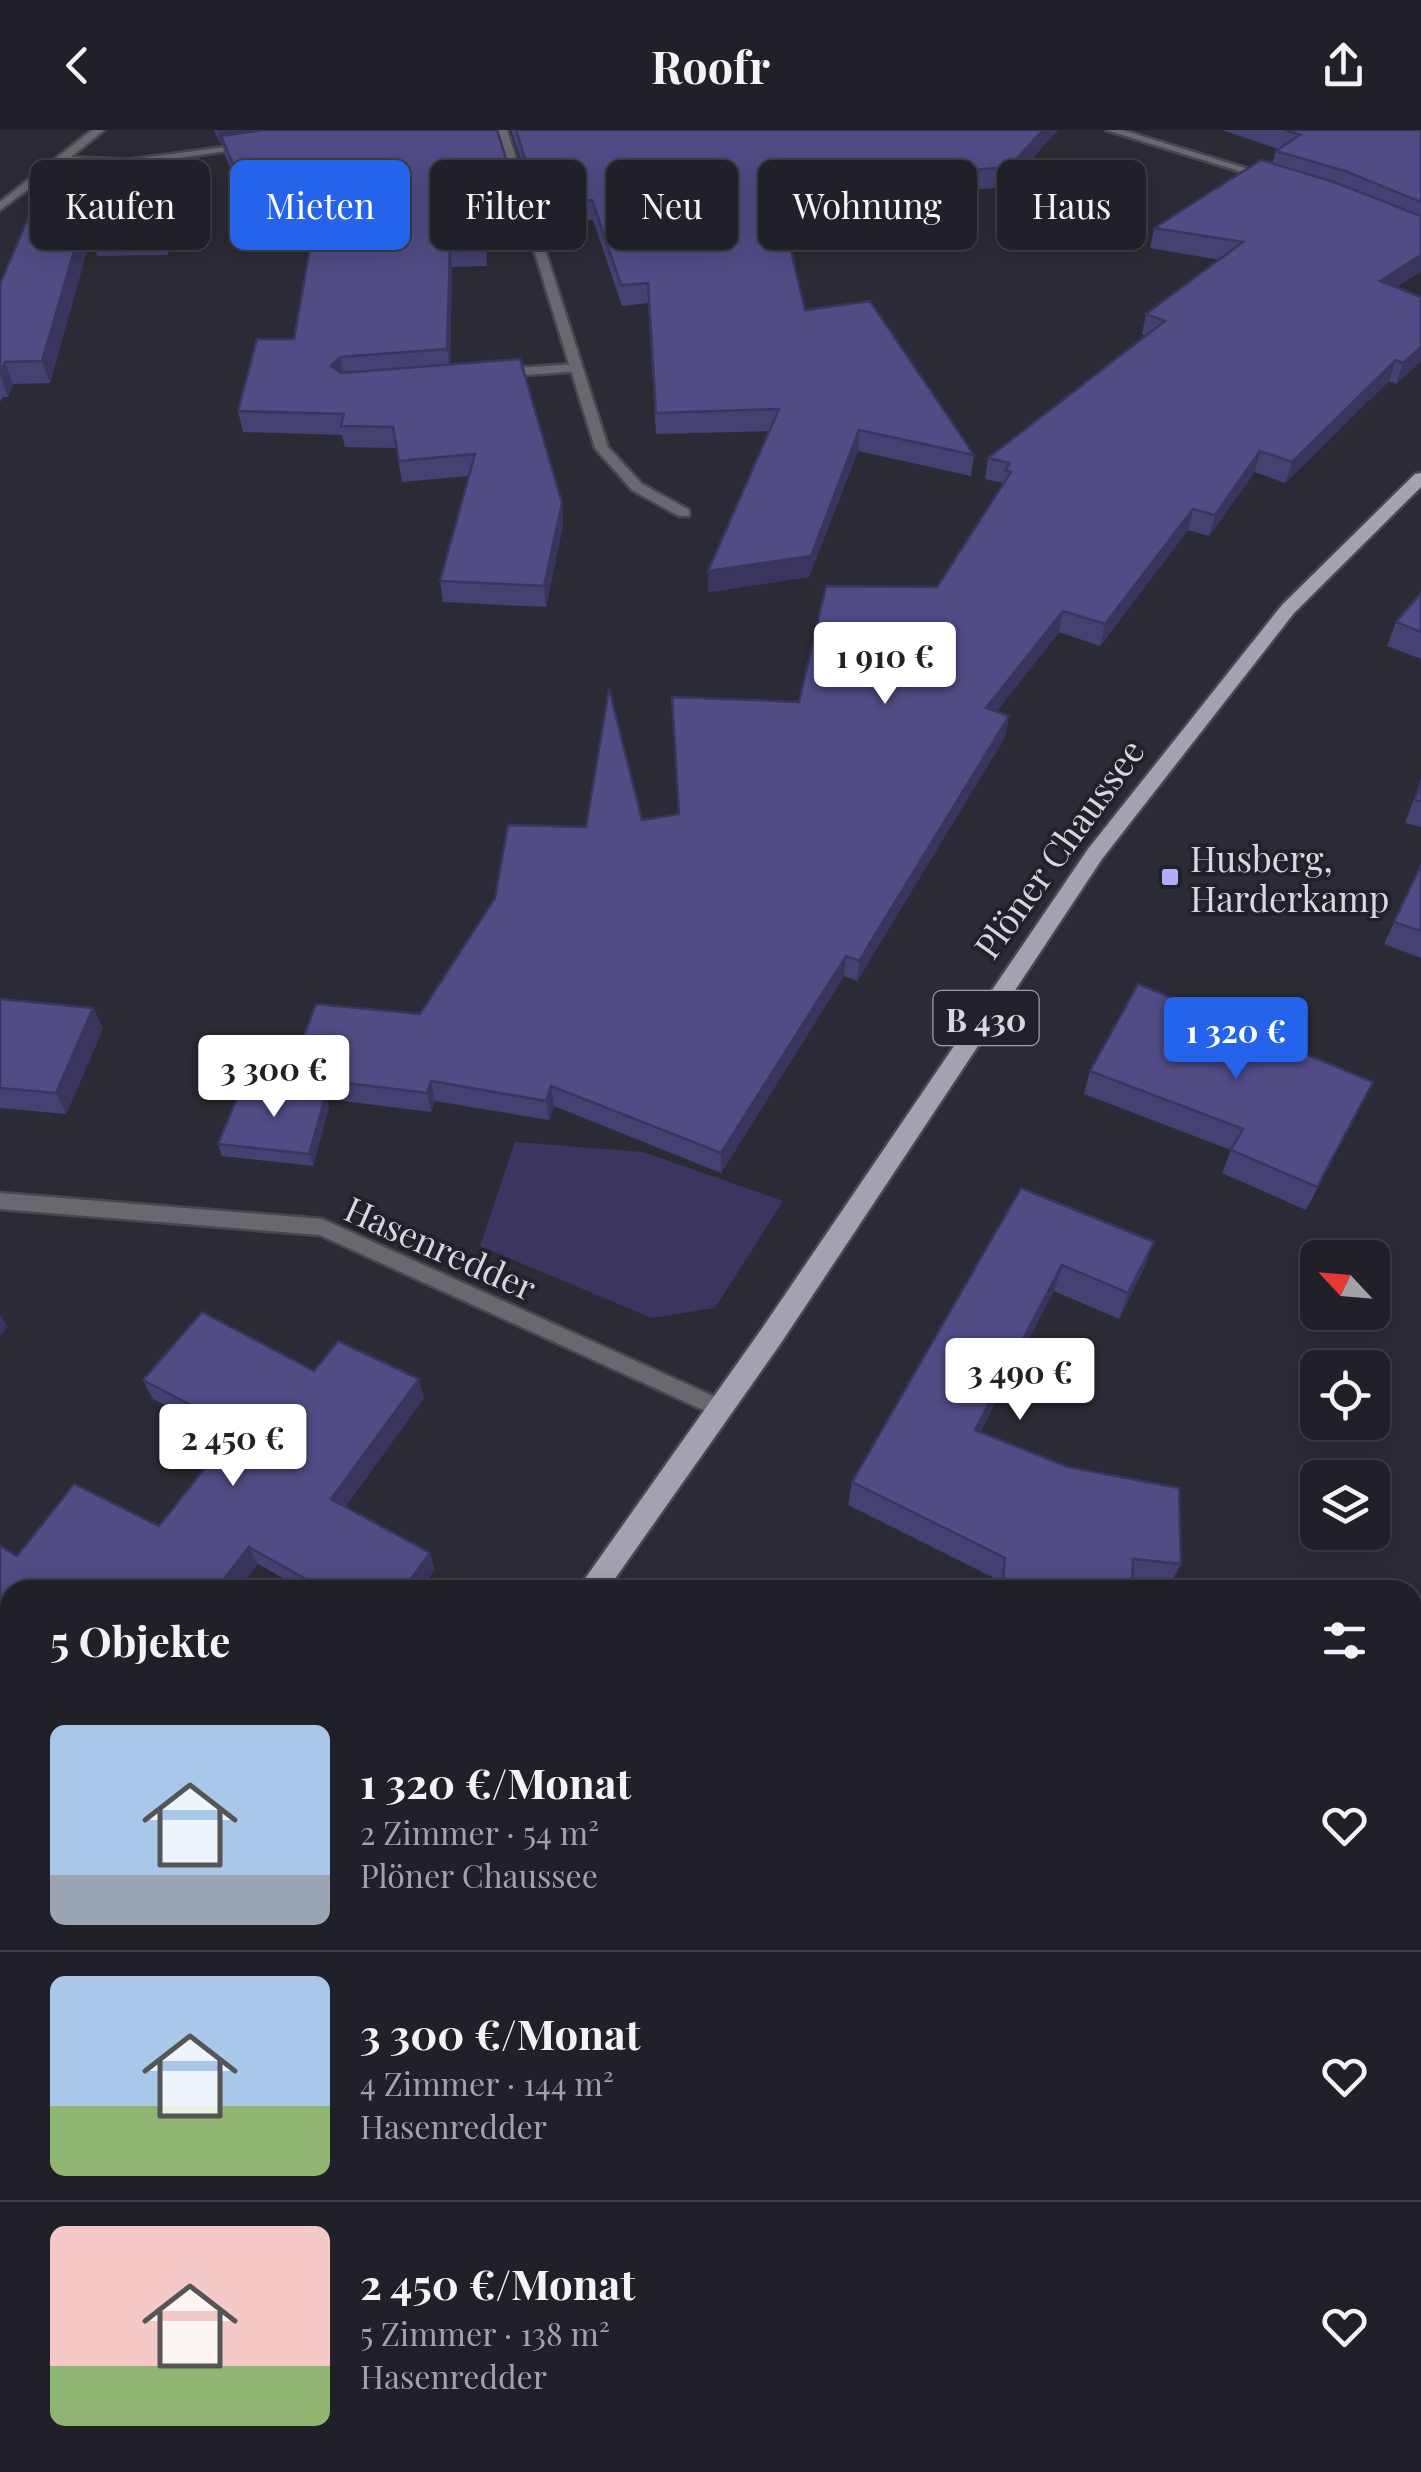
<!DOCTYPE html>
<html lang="de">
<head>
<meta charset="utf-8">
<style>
  :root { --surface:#202028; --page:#2d2d34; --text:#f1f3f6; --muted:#a2a3a8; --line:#3d3e45; --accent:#2563eb }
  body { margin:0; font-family:"Playfair Display",serif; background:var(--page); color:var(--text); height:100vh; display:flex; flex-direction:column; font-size:38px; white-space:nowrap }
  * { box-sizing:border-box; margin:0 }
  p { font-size:32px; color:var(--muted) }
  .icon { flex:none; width:55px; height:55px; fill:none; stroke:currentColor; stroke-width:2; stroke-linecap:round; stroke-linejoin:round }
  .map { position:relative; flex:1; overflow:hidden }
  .drawer { position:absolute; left:0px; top:1450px; width:1422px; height:892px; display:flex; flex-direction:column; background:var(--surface); border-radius:30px 30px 0 0; box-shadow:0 5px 25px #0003,0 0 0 2px var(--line) }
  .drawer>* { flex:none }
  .hud { position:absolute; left:30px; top:30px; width:1362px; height:90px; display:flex; gap:20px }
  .needle { width:65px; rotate:296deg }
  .fabs { position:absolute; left:1300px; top:1110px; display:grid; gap:20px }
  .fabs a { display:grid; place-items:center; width:90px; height:90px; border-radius:15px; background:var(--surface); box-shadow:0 5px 25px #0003,0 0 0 2px var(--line); font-size:50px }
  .price { position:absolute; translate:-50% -85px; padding:0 22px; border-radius:10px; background:#fff; color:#222; font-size:32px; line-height:65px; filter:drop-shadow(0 2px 5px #0008) }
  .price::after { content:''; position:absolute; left:50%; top:60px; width:30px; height:22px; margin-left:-15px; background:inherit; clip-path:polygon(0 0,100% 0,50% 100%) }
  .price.on { background:var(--accent); color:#fff }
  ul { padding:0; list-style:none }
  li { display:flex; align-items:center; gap:30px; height:250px; padding:0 50px }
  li+li { border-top:2px solid var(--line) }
  li span { display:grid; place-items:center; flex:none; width:280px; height:200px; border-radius:15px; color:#555 }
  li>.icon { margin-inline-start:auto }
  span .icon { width:120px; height:120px; fill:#fffc; stroke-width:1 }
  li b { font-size:42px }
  h2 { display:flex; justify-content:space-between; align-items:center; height:120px; padding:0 50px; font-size:42px }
  .chip { padding:0 35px; border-radius:15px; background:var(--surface); box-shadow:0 5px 25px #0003,0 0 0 2px var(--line); font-size:35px; line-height:90px }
  .chip.on { background:var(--accent); color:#fff }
  header { display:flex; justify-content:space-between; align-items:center; height:130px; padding:0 50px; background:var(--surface); font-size:45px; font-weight:700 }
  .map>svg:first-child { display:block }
  .green { fill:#3a365f }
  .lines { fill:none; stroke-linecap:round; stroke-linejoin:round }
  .service-casing { stroke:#474750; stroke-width:5 }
  .minor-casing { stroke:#474750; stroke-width:5 }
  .primary-casing { stroke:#474750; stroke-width:5 }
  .service { fill:#68686e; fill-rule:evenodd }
  .minor { fill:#68686e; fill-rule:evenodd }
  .primary { fill:#a3a3af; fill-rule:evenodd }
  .wall { fill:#464173 }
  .shaded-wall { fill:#39355e }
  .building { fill:#514c86; stroke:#39355e; stroke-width:2.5 }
  .poi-dot { fill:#b1adfa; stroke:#21212b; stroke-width:4 }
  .labels { text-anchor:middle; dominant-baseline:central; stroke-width:8; stroke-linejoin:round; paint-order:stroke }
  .shield { fill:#21212b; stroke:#a0a0a8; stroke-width:2.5 }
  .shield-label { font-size:32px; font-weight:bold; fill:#d7d7de }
  .street-label { font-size:35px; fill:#d7d7de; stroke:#21212b }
  .poi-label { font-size:35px; fill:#d7d7de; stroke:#21212b; text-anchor:start }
</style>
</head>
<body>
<header><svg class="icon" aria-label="back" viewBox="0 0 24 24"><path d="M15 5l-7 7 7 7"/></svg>Roofr<svg class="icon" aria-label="share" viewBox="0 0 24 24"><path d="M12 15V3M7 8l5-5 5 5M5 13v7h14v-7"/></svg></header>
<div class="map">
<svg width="1421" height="2342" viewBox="0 0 1421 2342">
  <rect width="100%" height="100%" fill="#2b2b35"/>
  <!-- green -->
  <polygon class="green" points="515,1012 643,1022 783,1071 715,1178 652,1188 480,1116"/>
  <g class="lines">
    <defs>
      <polygon id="service" points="577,234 581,235 581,241 499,247 493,243 499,239"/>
      <g id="minor">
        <polygon points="92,0 104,0 71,27 127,30 247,14 252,17 127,36 64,33 0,80 0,72"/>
        <polygon points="497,0 507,0 608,317 642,354 689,380 689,386 679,386 632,360 595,318"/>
        <polygon points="1106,0 1122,0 1278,48 1268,50"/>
        <polygon points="0,1063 322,1089 726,1272 729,1278 726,1284 719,1287 712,1284 320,1105 0,1079"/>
      </g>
      <g id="primary">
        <polygon points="1421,343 1421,357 1294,483 1102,729 781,1213 607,1460 577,1460 763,1197 1088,719 1282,475 1415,344"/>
        <polygon points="10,2271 10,2317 0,2321 0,2275"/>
      </g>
    </defs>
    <!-- service casing -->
    <use href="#service" class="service-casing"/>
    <!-- minor casing -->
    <use href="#minor" class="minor-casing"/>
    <!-- primary casing -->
    <use href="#primary" class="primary-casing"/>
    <!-- service -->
    <use href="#service" class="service"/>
    <!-- minor -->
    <use href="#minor" class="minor"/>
    <!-- primary -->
    <use href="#primary" class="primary"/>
  </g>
  <!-- wall -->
  <g class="wall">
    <polygon points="214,0 497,0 521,75 522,95 486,97 487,136 452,137 450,234 562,373 563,395 546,477 443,472 440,451 469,346 402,352 396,318 345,317 342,305 243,302 238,281 294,209 318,75 249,82 225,26 222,13 220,14"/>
    <polygon points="511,0 1058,0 1006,57 780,77 805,180 974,325 971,346 858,321 809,447 708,462 770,301 656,304 648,173 622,176 593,90 541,94"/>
    <polygon points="1222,0 1421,0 1421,141 1396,157 1421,167 1421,231 1396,254 1389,251 1285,353 1255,342 1209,406 1188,400 1100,516 1059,502 996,582 1009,586 1005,607 857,851 844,846 721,1043 554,976 549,990 435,971 431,982 327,969 329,977 313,1036 222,1026 218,1014 294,961 289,946 420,884 586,697 679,684 672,567 799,572 937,457 1002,355 1003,353 985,349 988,328 1146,206 1142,204 1146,184 1220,130 1150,118 1154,98 1272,34 1276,21 1278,19"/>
    <polygon points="191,51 168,125 97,126 94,113"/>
    <polygon points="92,102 50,253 13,254 8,267 3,267 0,272 0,154"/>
    <polygon points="1421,463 1421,529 1387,516 1396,492"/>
    <polygon points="1421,649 1421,697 1405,693"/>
    <polygon points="1421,735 1421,828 1384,814"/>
    <polygon points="0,869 93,878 103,899 66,984 0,978"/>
    <polygon points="1090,941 1361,975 1306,1080 1222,1043 1231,1020 1084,964"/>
    <polygon points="1021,1058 1154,1112 1144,1138 1119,1189 1054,1161 980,1302 1181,1434 1170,1455 1132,1452 1132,1460 997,1460 998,1450 848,1375 852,1352"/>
    <polygon points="314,1241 424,1268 345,1377 435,1440 420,1460 304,1460 258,1434 237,1460 10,1460 3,1729 0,1727 0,1416 17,1426 159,1396 228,1308 153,1269 143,1250"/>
  </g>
  <!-- shaded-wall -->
  <g class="shaded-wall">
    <polygon points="217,0 320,0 221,6 222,13 220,14"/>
    <polygon points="1043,0 1058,0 1006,57 1009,37"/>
    <polygon points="188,39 191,51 168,125 165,112"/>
    <polygon points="321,55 325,75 249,82 245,62"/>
    <polygon points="86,80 92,102 50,253 42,231"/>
    <polygon points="450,117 452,137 450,240 447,219"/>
    <polygon points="1421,125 1421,141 1374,172 1380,151"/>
    <polygon points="1421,217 1421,231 1396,254 1403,233"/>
    <polygon points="340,227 344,248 331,236"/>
    <polygon points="1396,230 1389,251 1285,353 1292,332"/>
    <polygon points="5,232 13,254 8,267 0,244"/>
    <polygon points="859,300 858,321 809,447 708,462 708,441"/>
    <polygon points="1260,321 1255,342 1209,406 1215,385"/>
    <polygon points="562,373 563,395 546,477 544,456"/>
    <polygon points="1193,379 1188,400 1100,516 1105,494"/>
    <polygon points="1063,481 1059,502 983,599 986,578"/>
    <polygon points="1009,586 1005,607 857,851 859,831"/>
    <polygon points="846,826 844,846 721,1043 721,1023"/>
    <polygon points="93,878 103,899 66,984 56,963"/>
    <polygon points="431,951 435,971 431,982 427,963"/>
    <polygon points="551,956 554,976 549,990 546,971"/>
    <polygon points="326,965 329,977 313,1036 309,1024"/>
    <polygon points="1154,1112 1144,1138 1119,1189 1128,1163"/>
    <polygon points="1062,1135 1054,1161 969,1323 975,1300"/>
    <polygon points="0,1184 8,1197 0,1206"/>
    <polygon points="419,1249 424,1268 338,1386 331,1369"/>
    <polygon points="249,1417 258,1434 237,1460 215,1460"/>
    <polygon points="430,1423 435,1440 420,1460 403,1460"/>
    <polygon points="10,1688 10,1720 3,1729 0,1726 0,1701"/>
  </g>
  <!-- building -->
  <g class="building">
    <polygon points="262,0 497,0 521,75 483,77 485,115 450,117 447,219 340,227 331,236 341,243 520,229 562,373 544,456 440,451 475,324 399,331 393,297 341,296 344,284 238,281 257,209 294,209 321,55 245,62 221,6"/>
    <polygon points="516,0 1043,0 1009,37 776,57 805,180 870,171 974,325 859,300 811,426 708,441 779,279 656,283 648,153 621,155 592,70 539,74"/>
    <polygon points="1285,0 1421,0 1421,72 1345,41 1276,21 1300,5"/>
    <polygon points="1261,30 1334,52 1421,86 1421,125 1380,151 1421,167 1421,217 1403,233 1396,230 1292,332 1260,321 1215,385 1193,379 1105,494 1063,481 986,578 1009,586 859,831 846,826 721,1023 551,956 546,971 431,951 427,963 289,946 316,874 420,884 495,768 508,695 586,697 609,559 642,690 679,684 672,567 799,572 826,456 937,457 1011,342 1005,340 1010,333 988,328 1165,191 1146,184 1243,112 1154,98"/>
    <polygon points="188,39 165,112 94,113 106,43"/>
    <polygon points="86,80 42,231 5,232 0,244 0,154 31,81"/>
    <polygon points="1421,463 1421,502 1396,492"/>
    <polygon points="1421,653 1421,671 1415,670"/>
    <polygon points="1421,735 1421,801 1394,792"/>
    <polygon points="1138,854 1373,952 1317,1057 1231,1020 1243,999 1090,941"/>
    <polygon points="0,869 93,878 56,963 0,958"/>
    <polygon points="242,955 326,965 309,1024 218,1014"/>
    <polygon points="1021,1058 1154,1112 1128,1163 1062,1135 975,1300 1068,1337 1179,1358 1181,1434 1133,1429 1132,1460 1002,1460 1005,1428 852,1352"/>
    <polygon points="202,1182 314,1241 338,1211 419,1249 331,1369 430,1423 403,1460 325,1460 249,1417 215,1460 10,1460 10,1688 0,1701 0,1416 17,1426 74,1354 159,1396 236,1299 143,1250"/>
    <polygon points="556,2332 850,2332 848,2342 554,2342"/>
    <polygon points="495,2337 516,2342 494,2342"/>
  </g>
  <!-- markers -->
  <rect class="poi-dot" x="1160" y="737" width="20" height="20" rx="5"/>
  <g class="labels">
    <!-- shield labels -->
    <rect class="shield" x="933.5" y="861" width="105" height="54" rx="8"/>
    <g class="shield-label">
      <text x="986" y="888">B 430</text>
    </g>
    <!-- street labels -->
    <g class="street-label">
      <text transform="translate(1058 718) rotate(-54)">Plöner Chaussee</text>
      <text transform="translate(441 1117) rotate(24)">Hasenredder</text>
    </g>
    <!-- poi labels -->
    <g class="poi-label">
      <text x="1190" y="727">Husberg,<tspan x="1190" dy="40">Harderkamp</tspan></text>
    </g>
  </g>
</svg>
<div class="fabs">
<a><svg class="needle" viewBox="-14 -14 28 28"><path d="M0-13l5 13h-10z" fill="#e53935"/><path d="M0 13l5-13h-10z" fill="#a2a3a8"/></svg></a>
<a><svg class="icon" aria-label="locate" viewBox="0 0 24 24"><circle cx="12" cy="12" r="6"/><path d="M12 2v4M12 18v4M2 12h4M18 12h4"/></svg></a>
<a><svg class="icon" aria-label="layers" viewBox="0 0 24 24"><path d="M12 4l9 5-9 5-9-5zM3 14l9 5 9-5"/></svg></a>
</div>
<b class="price" style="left:885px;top:577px">1 910 €</b>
<b class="price on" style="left:1236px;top:952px">1 320 €</b>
<b class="price" style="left:274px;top:990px">3 300 €</b>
<b class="price" style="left:1020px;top:1293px">3 490 €</b>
<b class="price" style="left:233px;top:1359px">2 450 €</b>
<div class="hud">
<a class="chip">Kaufen</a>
<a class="chip on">Mieten</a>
<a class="chip">Filter</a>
<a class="chip">Neu</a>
<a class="chip">Wohnung</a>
<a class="chip">Haus</a>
</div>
<section class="drawer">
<h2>5 Objekte<svg class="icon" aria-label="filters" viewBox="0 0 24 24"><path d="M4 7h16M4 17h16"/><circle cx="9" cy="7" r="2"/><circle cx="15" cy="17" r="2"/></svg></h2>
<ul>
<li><span style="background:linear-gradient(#a9c7e8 75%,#9aa5b1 0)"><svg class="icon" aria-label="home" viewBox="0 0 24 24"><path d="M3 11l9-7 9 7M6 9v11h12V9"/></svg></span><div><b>1 320 €/Monat</b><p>2 Zimmer · 54 m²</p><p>Plöner Chaussee</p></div><svg class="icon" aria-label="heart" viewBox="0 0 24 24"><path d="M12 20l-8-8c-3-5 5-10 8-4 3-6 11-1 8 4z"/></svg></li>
<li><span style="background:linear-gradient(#a9c7e8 65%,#8fb573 0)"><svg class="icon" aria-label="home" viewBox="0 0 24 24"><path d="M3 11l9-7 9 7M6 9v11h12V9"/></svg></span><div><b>3 300 €/Monat</b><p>4 Zimmer · 144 m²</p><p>Hasenredder</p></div><svg class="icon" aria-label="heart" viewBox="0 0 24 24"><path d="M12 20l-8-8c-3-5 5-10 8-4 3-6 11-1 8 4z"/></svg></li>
<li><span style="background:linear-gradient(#f6c9c9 70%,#8fb573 0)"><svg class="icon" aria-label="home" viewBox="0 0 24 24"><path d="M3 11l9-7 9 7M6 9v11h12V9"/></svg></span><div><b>2 450 €/Monat</b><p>5 Zimmer · 138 m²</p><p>Hasenredder</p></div><svg class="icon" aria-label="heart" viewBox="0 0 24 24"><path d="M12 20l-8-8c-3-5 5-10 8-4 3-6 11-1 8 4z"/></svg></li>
</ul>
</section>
</div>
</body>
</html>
